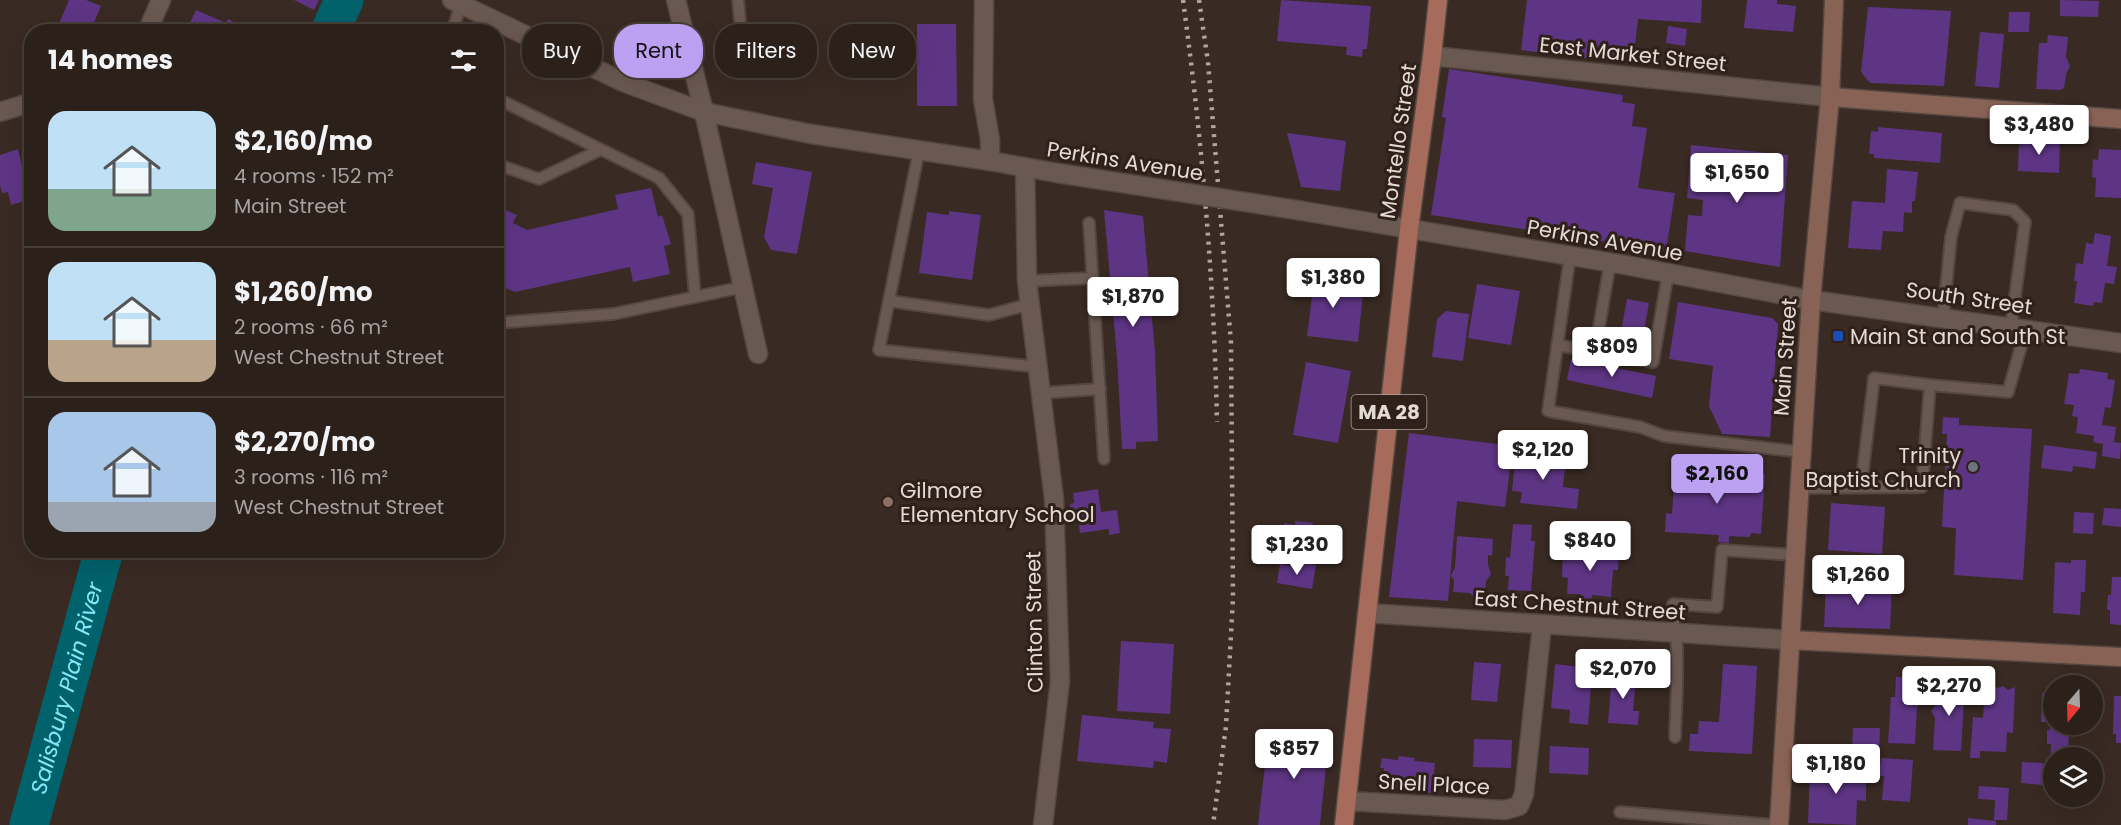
<!DOCTYPE html>
<html lang="en">
<head>
<meta charset="utf-8">
<style>
  :root { --surface:#2b201a; --page:#332823; --text:#f1f3f6; --muted:#a6a3a2; --line:#473e39; --accent:#bca0f2 }
  body { margin:0; font-family:Poppins,sans-serif; background:var(--page); color:var(--text); height:100vh; display:flex; flex-direction:column; font-size:22px; white-space:nowrap }
  * { box-sizing:border-box; margin:0 }
  p { font-size:20px; color:var(--muted) }
  .icon { flex:none; width:33px; height:33px; fill:none; stroke:currentColor; stroke-width:2; stroke-linecap:round; stroke-linejoin:round }
  .map { position:relative; flex:1; overflow:hidden }
  .side { position:absolute; left:24px; top:24px; width:480px; height:534px; display:flex; flex-direction:column; background:var(--surface); border-radius:24px; box-shadow:0 6px 24px #0002,0 0 0 2px var(--line) }
  .side>* { flex:none }
  .hud { position:absolute; left:522px; top:24px; width:570px; height:54px; display:flex; gap:12px }
  .needle { width:39px; rotate:199deg }
  .buttons { position:absolute; left:2043px; top:675px; display:grid; gap:12px }
  .buttons a { display:grid; place-items:center; width:60px; height:60px; border-radius:50%; background:var(--surface); box-shadow:0 6px 24px #0002,0 0 0 2px var(--line); font-size:30px }
  .price { position:absolute; translate:-50% -51px; padding:0 14px; border-radius:6px; background:#fff; color:#222; font-size:20px; line-height:39px; filter:drop-shadow(0 2px 3px #0008) }
  .price::after { content:''; position:absolute; left:50%; top:36px; width:18px; height:14px; margin-left:-9px; background:inherit; clip-path:polygon(0 0,100% 0,50% 100%) }
  .price.selected { background:var(--accent); color:#111 }
  ul { padding:0; list-style:none }
  li { display:flex; align-items:center; gap:18px; height:150px; padding:0 24px }
  li+li { border-top:2px solid var(--line) }
  li span { display:grid; place-items:center; flex:none; width:168px; height:120px; border-radius:18px; color:#555 }
  li>.icon { margin-inline-start:auto }
  span .icon { width:72px; height:72px; fill:#fffc; stroke-width:1 }
  li b { font-size:26px }
  h2 { display:flex; justify-content:space-between; align-items:center; height:72px; padding:0 24px; font-size:26px }
  .tag { padding:0 21px; border-radius:24px; background:var(--surface); box-shadow:0 6px 24px #0002,0 0 0 2px var(--line); font-size:21px; line-height:54px }
  .tag.selected { background:var(--accent); color:#111 }
  .map>svg:first-child { display:block }
  .lines { fill:none; stroke-linecap:round; stroke-linejoin:round }
  .river { stroke:#01626c; stroke-width:39 }
  .building { fill:#5e3584 }
  .service-casing { stroke:#534740; stroke-width:14 }
  .minor-casing { stroke:#534740; stroke-width:21 }
  .tertiary-casing { stroke:#534740; stroke-width:21 }
  .secondary-casing { stroke:#534740; stroke-width:21 }
  .primary-casing { stroke:#534740; stroke-width:21 }
  .service { stroke:#6a5951; stroke-width:10 }
  .minor { stroke:#6a5951; stroke-width:18 }
  .tertiary { stroke:#6a5951; stroke-width:18 }
  .secondary { stroke:#896256; stroke-width:18 }
  .primary { stroke:#a76b5b; stroke-width:18 }
  .rail { stroke:#b0a49f; stroke-width:4.5; stroke-dasharray:3 6; stroke-linecap:butt }
  .tertiary-bridge-casing { stroke:#534740; stroke-width:21; stroke-linecap:butt }
  .tertiary-bridge { stroke:#6a5951; stroke-width:18 }
  .transit-dot { fill:#1a4fb4; stroke:#2f2119; stroke-width:2 }
  .worship-dot { fill:#6b7280; stroke:#2f2119; stroke-width:2 }
  .education-dot { fill:#8d6e63; stroke:#2f2119; stroke-width:2 }
  .labels { text-anchor:middle; dominant-baseline:central; stroke-width:6; stroke-linejoin:round; paint-order:stroke }
  .shield { fill:#2f2119; stroke:#aea29d; stroke-width:1.5 }
  .shield-label { font-size:20px; font-weight:bold; fill:#e4dad5 }
  .street-label { font-size:21px; fill:#e4dad5; stroke:#2f2119 }
  .poi-label { font-size:21px; fill:#e4dad5; stroke:#2f2119; text-anchor:start }
  .water-label { font-size:22px; font-style:italic; fill:#84e8f6; stroke:#2f2119 }
</style>
</head>
<body>
<div class="map">
<svg width="2121" height="825" viewBox="0 0 2121 825">
  <rect width="100%" height="100%" fill="#392a23"/>
  <g class="lines">
    <!-- river -->
    <g class="river">
      <polyline points="330,32 344,0"/>
      <path id="s1" d="M29,825L104,550"/>
    </g>
  </g>
  <!-- building -->
  <g class="building">
    <polygon points="69,0 86,0 101,6 90,32 71,32 58,26"/>
    <polygon points="294,0 319,0 314,10"/>
    <polygon points="1281,0 1371,6 1367,49 1363,49 1362,57 1346,55 1347,47 1277,41"/>
    <polygon points="1527,0 1702,0 1701,23 1638,19 1633,64 1521,50"/>
    <polygon points="1747,0 1777,0 1777,4 1796,6 1793,32 1744,28"/>
    <polygon points="2060,0 2099,1 2098,17 2060,16"/>
    <polygon points="1868,7 1951,11 1944,86 1870,83 1861,72"/>
    <polygon points="196,10 226,23 228,19 254,32 192,32 187,29"/>
    <polygon points="2009,12 2030,12 2029,32 2008,32"/>
    <polygon points="917,24 956,24 957,106 917,106"/>
    <polygon points="1668,26 1687,29 1685,46 1666,43"/>
    <polygon points="1980,32 2004,34 1999,88 1975,86"/>
    <polygon points="2048,35 2068,37 2066,57 2070,66 2066,74 2064,88 2060,90 2036,89 2039,43 2047,43"/>
    <polygon points="1449,69 1623,95 1622,102 1635,104 1632,126 1647,128 1638,188 1675,193 1666,251 1431,215 1446,118 1442,117"/>
    <polygon points="1878,127 1942,133 1940,163 1874,158 1874,154 1869,154 1871,131 1878,132"/>
    <polygon points="1287,133 1346,141 1340,191 1301,187"/>
    <polygon points="2019,140 2060,142 2059,173 2018,171"/>
    <polygon points="1691,145 1788,155 1780,267 1685,251 1688,215 1702,216 1703,200 1687,198"/>
    <polygon points="18,149 22,166 26,165 32,182 32,199 11,205 8,192 2,193 0,185 0,155"/>
    <polygon points="2099,149 2121,150 2121,198 2095,197 2096,178 2092,177 2093,159 2098,160"/>
    <polygon points="756,162 812,172 797,254 771,250 764,237 773,188 752,184"/>
    <polygon points="1887,169 1918,172 1915,201 1912,201 1912,213 1904,212 1903,232 1883,231 1881,250 1848,248 1852,201 1885,203"/>
    <polygon points="651,188 658,217 662,215 671,244 664,246 670,274 633,282 630,267 515,292 496,284 496,206 517,215 513,223 527,230 618,209 615,195"/>
    <polygon points="1104,210 1143,216 1155,352 1158,441 1136,442 1136,449 1122,449 1117,357"/>
    <polygon points="949,211 981,215 972,280 919,273 927,212 949,215"/>
    <polygon points="2095,233 2111,236 2107,266 2117,267 2114,284 2105,283 2102,303 2094,302 2093,306 2074,303 2077,281 2074,281 2076,263 2083,264 2086,243 2093,244"/>
    <polygon points="1312,269 1336,272 1334,290 1363,293 1358,342 1307,336 1313,289 1309,289"/>
    <polygon points="1477,284 1520,291 1511,345 1468,338"/>
    <polygon points="1627,299 1649,303 1641,346 1619,343"/>
    <polygon points="1678,302 1772,318 1778,324 1770,437 1722,434 1709,406 1713,366 1669,359"/>
    <polygon points="1446,311 1469,314 1463,361 1432,357 1437,319"/>
    <polygon points="1571,359 1656,376 1652,398 1567,380"/>
    <polygon points="1306,362 1351,371 1338,443 1293,435"/>
    <polygon points="2080,369 2108,373 2107,379 2115,380 2111,408 2105,407 2102,425 2116,427 2114,442 2121,443 2120,459 2102,456 2103,444 2093,442 2094,436 2076,433 2078,417 2072,416 2074,405 2064,404 2069,373 2079,374"/>
    <polygon points="1943,417 1959,418 1959,425 2032,429 2023,580 1954,575 1956,528 1942,527 1947,434 1942,434"/>
    <polygon points="1409,433 1513,446 1505,507 1457,501 1448,601 1389,597"/>
    <polygon points="2044,445 2097,452 2095,469 2073,466 2072,472 2041,468"/>
    <polygon points="1516,452 1566,458 1563,487 1579,489 1577,509 1520,503 1522,492 1512,491"/>
    <polygon points="1675,472 1739,476 1739,472 1765,474 1761,534 1751,533 1750,537 1729,536 1729,543 1718,542 1719,535 1665,532 1666,513 1672,514"/>
    <polygon points="1098,489 1101,512 1117,510 1120,533 1109,535 1109,529 1080,533 1078,517 1071,517 1070,504 1074,503 1073,493"/>
    <polygon points="1831,503 1885,507 1882,554 1828,550"/>
    <polygon points="2104,508 2121,509 2121,527 2102,525"/>
    <polygon points="2074,512 2094,513 2093,534 2073,533"/>
    <polygon points="1295,521 1313,523 1311,537 1317,538 1315,556 1309,555 1308,559 1293,557 1294,553 1280,552 1284,523 1295,525"/>
    <polygon points="1513,524 1532,525 1531,541 1535,541 1531,591 1508,590 1509,576 1505,576 1506,557 1510,558"/>
    <polygon points="1457,536 1493,539 1492,556 1488,555 1488,565 1491,574 1486,581 1485,594 1481,597 1473,596 1470,593 1453,592 1454,581 1451,575 1455,568"/>
    <polygon points="1592,546 1619,547 1618,570 1613,570 1611,597 1592,595 1591,604 1579,603 1580,594 1567,594 1568,578 1562,577 1563,548 1584,549 1584,558 1591,559"/>
    <polygon points="2071,560 2086,560 2085,592 2081,592 2080,615 2053,613 2055,562 2071,563"/>
    <polygon points="1302,563 1316,565 1312,589 1277,583 1280,564 1301,568"/>
    <polygon points="2112,577 2121,577 2121,625 2110,624 2110,610 2107,610 2108,595 2111,595"/>
    <polygon points="1826,583 1892,586 1890,629 1824,627"/>
    <polygon points="1121,641 1174,644 1170,714 1117,711"/>
    <polygon points="1474,662 1501,664 1497,702 1471,700"/>
    <polygon points="1555,664 1581,667 1581,672 1592,673 1588,725 1569,723 1570,710 1551,708"/>
    <polygon points="1723,664 1757,666 1752,754 1689,751 1690,734 1698,734 1699,721 1719,722"/>
    <polygon points="1612,672 1636,674 1633,711 1639,711 1638,725 1608,723"/>
    <polygon points="1896,677 1918,677 1918,694 1920,701 1917,708 1915,744 1888,743 1891,697 1895,697"/>
    <polygon points="1957,682 1965,685 1961,751 1933,750 1935,718 1931,711 1936,705 1937,688 1943,684 1947,686"/>
    <polygon points="1994,686 1998,688 2003,686 2008,690 2015,687 2013,733 2007,732 2006,752 1980,751 1980,758 1970,758 1973,717 1983,718 1985,692 1989,688"/>
    <polygon points="2042,693 2054,693 2054,724 2069,724 2068,758 2054,758 2054,772 2050,772 2051,744 2047,744 2047,730 2050,730 2051,722 2041,722"/>
    <polygon points="2114,696 2121,696 2121,743 2116,743 2116,734 2113,734"/>
    <polygon points="1082,715 1154,722 1153,728 1171,729 1167,763 1154,761 1153,768 1077,761"/>
    <polygon points="1853,728 1880,728 1879,751 1852,751"/>
    <polygon points="1269,731 1329,737 1320,825 1258,825"/>
    <polygon points="1474,739 1512,740 1511,768 1473,767"/>
    <polygon points="1550,746 1589,748 1588,775 1549,773"/>
    <polygon points="1399,756 1415,758 1414,761 1435,763 1432,793 1382,787 1384,768 1380,768 1382,758 1398,760"/>
    <polygon points="1881,758 1913,760 1910,802 1882,800 1884,776 1879,776"/>
    <polygon points="2022,762 2043,763 2042,785 2021,783"/>
    <polygon points="1810,768 1866,769 1866,801 1857,800 1856,825 1808,823"/>
    <polygon points="1979,786 2009,788 2007,820 1994,820 1995,800 1978,799"/>
    <polygon points="1968,818 1996,821 1996,825 1968,825"/>
  </g>
  <g class="lines">
    <defs>
      <g id="service">
        <polyline points="738,0 740,20"/>
        <polyline points="452,32 461,4"/>
        <polyline points="496,98 659,178 688,214 695,297 743,287"/>
        <polyline points="919,150 879,350 1038,367"/>
        <polyline points="496,164 539,179 600,150"/>
        <polyline points="1089,223 1104,459"/>
        <polyline points="1570,256 1548,411 1640,427 1664,436 1802,452"/>
        <polyline points="1027,281 1092,278"/>
        <polyline points="889,301 989,315 1030,304"/>
        <polyline points="1943,318 1951,237 1960,203 2013,210 2025,222 2011,327"/>
        <polyline points="507,322 613,314 695,297"/>
        <polyline points="1557,345 1653,362 1668,273"/>
        <polyline points="1595,351 1610,263"/>
        <polyline points="1041,393 1100,389"/>
        <polyline points="1861,487 1874,378 1930,385"/>
        <polyline points="1799,488 1922,487 1930,385 2008,392 2026,329"/>
        <path d="M1675,737C1676,709 1678,680 1677,651C1677,635 1672,620 1673,604L1717,607L1722,550L1795,555"/>
        <polyline points="1620,812 1773,825"/>
      </g>
      <g id="minor">
        <polyline points="676,0 704,112 758,354"/>
        <polyline points="984,0 983,99 990,140 990,161"/>
        <polyline points="147,32 161,0"/>
        <polyline points="1432,56 1830,97"/>
        <polyline points="0,112 32,102"/>
        <polyline points="1025,167 1027,281 1054,499 1060,681 1043,825"/>
        <polyline points="1367,613 1790,640"/>
        <polyline points="1347,801 1505,810 1519,806 1524,794 1542,625"/>
      </g>
      <g id="tertiary">
        <polyline points="452,0 623,82 704,112 811,134 990,161 1057,173"/>
        <polyline points="1303,211 1625,265 1811,300 2121,343"/>
      </g>
      <g id="secondary">
        <polyline points="1830,97 2121,119"/>
        <polyline points="1790,640 2121,657"/>
        <polyline points="1779,825 1811,300 1830,97 1834,0"/>
      </g>
      <polyline id="primary" points="1344,825 1409,229 1432,56 1438,0"/>
    </defs>
    <!-- service casing -->
    <use href="#service" class="service-casing"/>
    <!-- minor casing -->
    <use href="#minor" class="minor-casing"/>
    <!-- tertiary casing -->
    <use href="#tertiary" class="tertiary-casing"/>
    <!-- secondary casing -->
    <use href="#secondary" class="secondary-casing"/>
    <!-- primary casing -->
    <use href="#primary" class="primary-casing"/>
    <!-- service -->
    <use href="#service" class="service"/>
    <!-- minor -->
    <use href="#minor" class="minor"/>
    <!-- tertiary -->
    <use href="#tertiary" class="tertiary"/>
    <!-- secondary -->
    <use href="#secondary" class="secondary"/>
    <!-- primary -->
    <use href="#primary" class="primary"/>
    <!-- rail -->
    <g class="rail">
      <path d="M1183,0C1202,140 1214,280 1217,422"/>
      <polyline points="1199,0 1208,62 1231,343 1233,598 1226,726 1213,825"/>
    </g>
    <defs>
      <polyline id="tertiary-bridge" points="1057,173 1303,211"/>
    </defs>
    <!-- tertiary-bridge casing -->
    <use href="#tertiary-bridge" class="tertiary-bridge-casing"/>
    <!-- tertiary-bridge -->
    <use href="#tertiary-bridge" class="tertiary-bridge"/>
  </g>
  <!-- markers -->
  <rect class="transit-dot" x="1832" y="330" width="12" height="12" rx="3"/>
  <circle class="worship-dot" cx="1973" cy="467" r="6"/>
  <circle class="education-dot" cx="888" cy="502" r="6"/>
  <g class="labels">
    <!-- shield labels -->
    <rect class="shield" x="1351.5" y="395" width="75" height="34" rx="4.5"/>
    <g class="shield-label">
      <text x="1389" y="412">MA 28</text>
    </g>
    <!-- street labels -->
    <g class="street-label">
      <text transform="translate(1633 54) rotate(6)">East Market Street</text>
      <text transform="translate(1398 141) rotate(-82)">Montello Street</text>
      <text transform="translate(1125 161) rotate(9)">Perkins Avenue</text>
      <text transform="translate(1605 240) rotate(10)">Perkins Avenue</text>
      <text transform="translate(1969 298) rotate(8)">South Street</text>
      <text transform="translate(1785 357) rotate(-86)">Main Street</text>
      <text transform="translate(1580 605) rotate(4)">East Chestnut Street</text>
      <text transform="translate(1034 622) rotate(-91)">Clinton Street</text>
      <text transform="translate(1434 784) rotate(3)">Snell Place</text>
    </g>
    <!-- poi labels -->
    <g class="poi-label">
      <text x="1850" y="336">Main St and South St</text>
      <text x="1961" y="455" text-anchor="end">Trinity<tspan x="1961" dy="24">Baptist Church</tspan></text>
      <text x="900" y="490">Gilmore<tspan x="900" dy="24">Elementary School</tspan></text>
    </g>
    <!-- water labels -->
    <g class="water-label">
      <text stroke="none"><textPath href="#s1" startOffset="142">Salisbury Plain River</textPath></text>
    </g>
  </g>
</svg>
<div class="buttons">
<a><svg class="needle" viewBox="-14 -14 28 28"><path d="M0-13l5 13h-10z" fill="#e53935"/><path d="M0 13l5-13h-10z" fill="#a6a3a2"/></svg></a>
<a><svg class="icon" aria-label="layers" viewBox="0 0 24 24"><path d="M12 4l9 5-9 5-9-5zM3 14l9 5 9-5"/></svg></a>
</div>
<b class="price" style="left:2039px;top:156px">$3,480</b>
<b class="price" style="left:1737px;top:204px">$1,650</b>
<b class="price" style="left:1333px;top:309px">$1,380</b>
<b class="price" style="left:1133px;top:328px">$1,870</b>
<b class="price" style="left:1612px;top:378px">$809</b>
<b class="price" style="left:1543px;top:481px">$2,120</b>
<b class="price selected" style="left:1717px;top:505px">$2,160</b>
<b class="price" style="left:1590px;top:572px">$840</b>
<b class="price" style="left:1297px;top:576px">$1,230</b>
<b class="price" style="left:1858px;top:606px">$1,260</b>
<b class="price" style="left:1623px;top:700px">$2,070</b>
<b class="price" style="left:1949px;top:717px">$2,270</b>
<b class="price" style="left:1294px;top:780px">$857</b>
<b class="price" style="left:1836px;top:795px">$1,180</b>
<div class="hud">
<a class="tag">Buy</a>
<a class="tag selected">Rent</a>
<a class="tag">Filters</a>
<a class="tag">New</a>
</div>
<section class="side">
<h2>14 homes<svg class="icon" aria-label="filters" viewBox="0 0 24 24"><path d="M4 7h16M4 17h16"/><circle cx="9" cy="7" r="2"/><circle cx="15" cy="17" r="2"/></svg></h2>
<ul>
<li><span style="background:linear-gradient(#bfe0f5 65%,#7fa58c 0)"><svg class="icon" aria-label="home" viewBox="0 0 24 24"><path d="M3 11l9-7 9 7M6 9v11h12V9"/></svg></span><div><b>$2,160/mo</b><p>4 rooms · 152 m²</p><p>Main Street</p></div></li>
<li><span style="background:linear-gradient(#bfe0f5 65%,#b9a48a 0)"><svg class="icon" aria-label="home" viewBox="0 0 24 24"><path d="M3 11l9-7 9 7M6 9v11h12V9"/></svg></span><div><b>$1,260/mo</b><p>2 rooms · 66 m²</p><p>West Chestnut Street</p></div></li>
<li><span style="background:linear-gradient(#a9c7e8 75%,#9aa5b1 0)"><svg class="icon" aria-label="home" viewBox="0 0 24 24"><path d="M3 11l9-7 9 7M6 9v11h12V9"/></svg></span><div><b>$2,270/mo</b><p>3 rooms · 116 m²</p><p>West Chestnut Street</p></div></li>
</ul>
</section>
</div>
</body>
</html>
